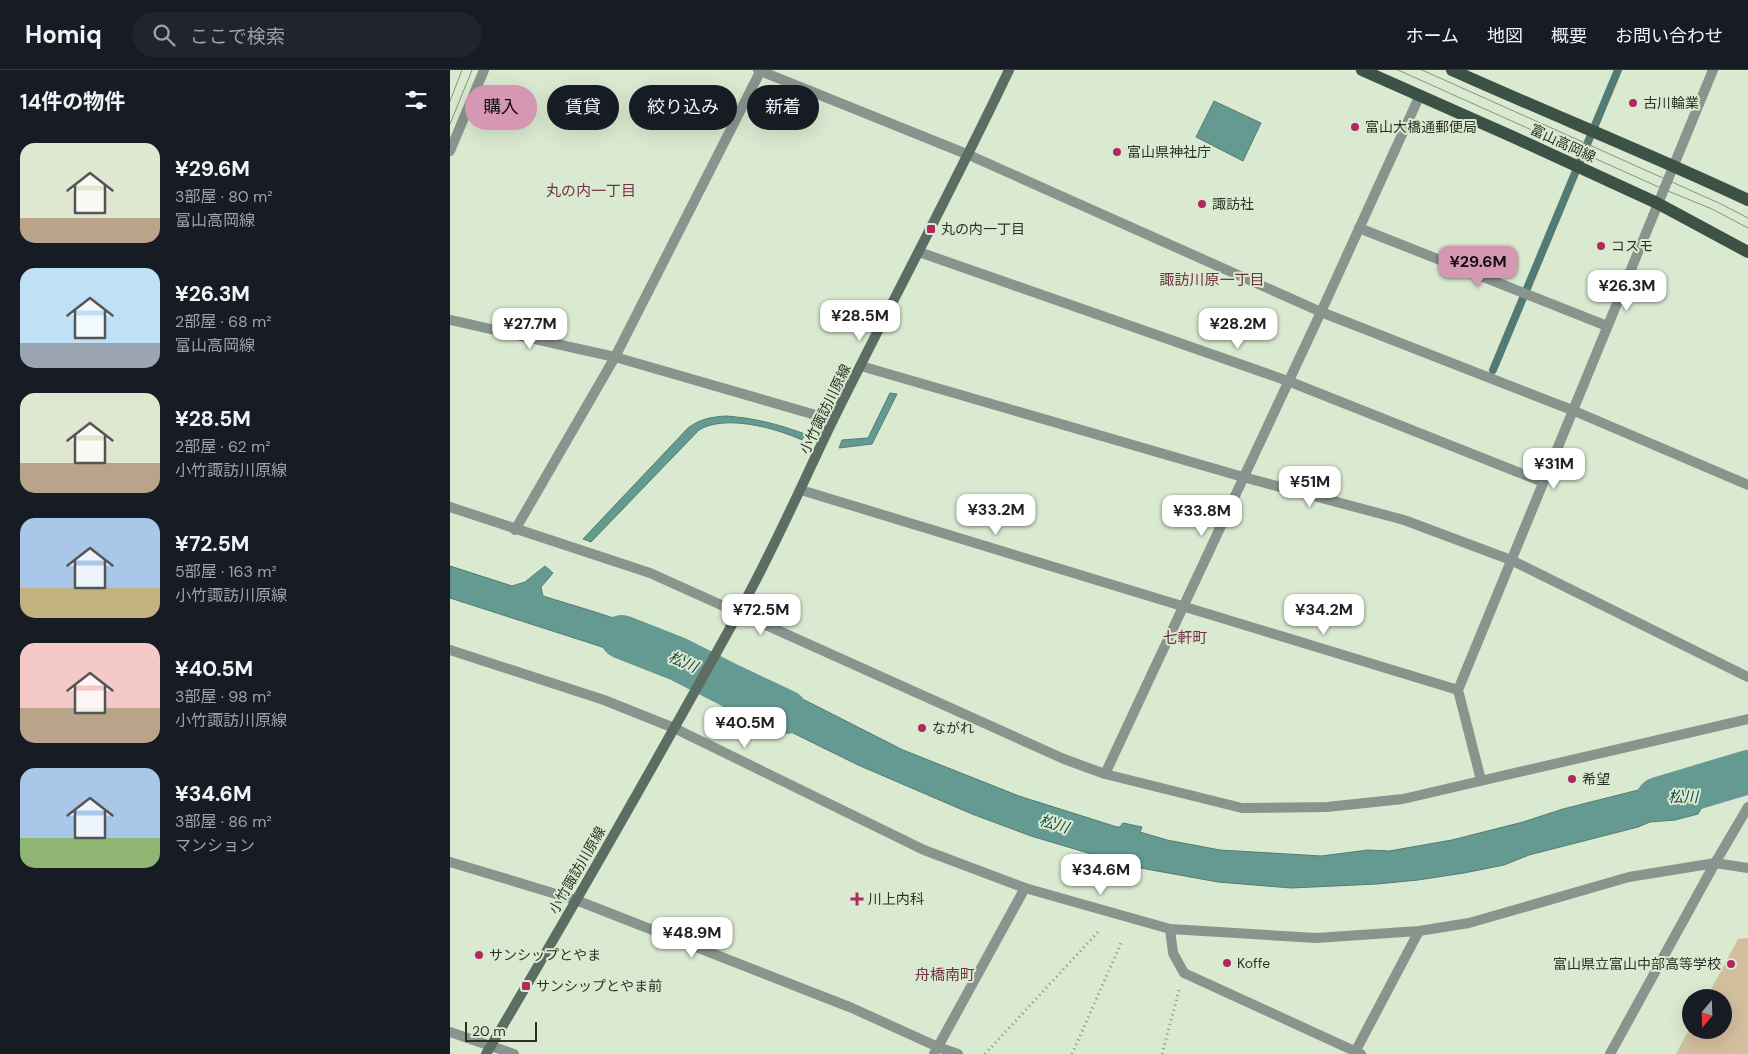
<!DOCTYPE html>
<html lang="ja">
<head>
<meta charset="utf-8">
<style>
  :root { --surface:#171b24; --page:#20242c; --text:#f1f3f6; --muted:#9ea1a6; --line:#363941; --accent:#d597b2 }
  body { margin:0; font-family:"DM Sans","Noto Sans JP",sans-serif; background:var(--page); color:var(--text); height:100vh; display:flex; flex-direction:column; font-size:19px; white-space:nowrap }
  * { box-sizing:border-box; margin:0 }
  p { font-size:16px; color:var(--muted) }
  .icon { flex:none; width:28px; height:28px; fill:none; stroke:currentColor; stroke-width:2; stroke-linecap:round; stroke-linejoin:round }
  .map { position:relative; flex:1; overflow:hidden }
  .details { display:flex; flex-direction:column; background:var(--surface); width:450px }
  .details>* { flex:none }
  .hud { position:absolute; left:15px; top:15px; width:475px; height:45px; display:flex; gap:10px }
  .needle { width:32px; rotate:199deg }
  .buttons { position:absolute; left:1232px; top:919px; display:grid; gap:10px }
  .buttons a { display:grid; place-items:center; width:50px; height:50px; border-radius:50%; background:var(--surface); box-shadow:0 5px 20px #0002; font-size:25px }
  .scale { position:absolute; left:15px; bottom:12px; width:72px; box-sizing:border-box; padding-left:5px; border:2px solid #2c3228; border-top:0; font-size:14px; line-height:18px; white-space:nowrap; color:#2c3228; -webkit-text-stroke:4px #daead0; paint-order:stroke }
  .price { position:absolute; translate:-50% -42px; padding:0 11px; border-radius:10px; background:#fff; color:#222; font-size:16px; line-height:32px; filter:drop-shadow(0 1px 2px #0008) }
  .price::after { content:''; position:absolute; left:50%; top:30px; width:15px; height:11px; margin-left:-8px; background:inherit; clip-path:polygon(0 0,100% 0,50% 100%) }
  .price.current { background:var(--accent); color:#111 }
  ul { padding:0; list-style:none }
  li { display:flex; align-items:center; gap:15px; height:125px; padding:0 20px }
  li span { display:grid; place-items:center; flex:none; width:140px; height:100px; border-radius:15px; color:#555 }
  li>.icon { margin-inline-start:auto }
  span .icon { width:60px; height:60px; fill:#fffc; stroke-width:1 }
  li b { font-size:21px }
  h2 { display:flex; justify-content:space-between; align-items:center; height:60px; padding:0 20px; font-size:21px }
  .tag { padding:0 18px; border-radius:22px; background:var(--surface); box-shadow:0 5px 20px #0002; font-size:18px; line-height:45px }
  .tag.current { background:var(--accent); color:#111 }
  header { display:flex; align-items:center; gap:30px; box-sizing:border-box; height:70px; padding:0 25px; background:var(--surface); border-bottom:1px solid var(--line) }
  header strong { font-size:24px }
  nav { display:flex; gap:28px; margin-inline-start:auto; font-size:18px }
  .search { width:350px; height:45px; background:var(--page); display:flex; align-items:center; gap:12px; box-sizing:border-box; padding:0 18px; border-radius:28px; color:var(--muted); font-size:19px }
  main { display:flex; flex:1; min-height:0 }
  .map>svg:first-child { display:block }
  .green { fill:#d3bf9e }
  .water { fill:#659a93; stroke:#547b73 }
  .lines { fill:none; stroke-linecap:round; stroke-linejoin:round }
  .stream { stroke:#547b73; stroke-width:8 }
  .river { stroke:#659a93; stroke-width:44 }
  .path { stroke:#85907e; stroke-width:3; stroke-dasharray:1 4; stroke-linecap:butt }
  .service { stroke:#88948d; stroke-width:10 }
  .minor { stroke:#88948d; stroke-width:10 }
  .tertiary { stroke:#88948d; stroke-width:10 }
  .secondary { stroke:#5c6d63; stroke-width:10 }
  .primary { stroke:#3d5246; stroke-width:12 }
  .tram { stroke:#86927f; stroke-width:1 }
  .poi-dot { fill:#b32760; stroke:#daead0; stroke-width:2 }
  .labels { text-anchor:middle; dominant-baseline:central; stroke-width:4; stroke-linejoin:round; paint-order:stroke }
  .poi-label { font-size:14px; fill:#2c3228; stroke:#daead0; text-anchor:start }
  .street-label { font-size:14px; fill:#2c3228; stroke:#daead0 }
  .neighbourhood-label { font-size:15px; fill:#753047; stroke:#daead0 }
  .water-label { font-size:15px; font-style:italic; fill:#194944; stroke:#daead0 }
</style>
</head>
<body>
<header>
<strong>Homiq</strong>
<div class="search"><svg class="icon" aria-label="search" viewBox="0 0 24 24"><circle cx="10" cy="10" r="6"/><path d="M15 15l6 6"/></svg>ここで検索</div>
<nav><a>ホーム</a><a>地図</a><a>概要</a><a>お問い合わせ</a></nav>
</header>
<main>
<section class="details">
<h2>14件の物件<svg class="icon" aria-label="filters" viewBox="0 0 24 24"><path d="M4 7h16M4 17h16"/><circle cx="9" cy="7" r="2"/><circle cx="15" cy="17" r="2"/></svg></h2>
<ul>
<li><span style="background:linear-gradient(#dfe7d0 75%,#b9a48a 0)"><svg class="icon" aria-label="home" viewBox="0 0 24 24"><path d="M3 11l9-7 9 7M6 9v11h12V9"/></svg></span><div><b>¥29.6M</b><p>3部屋 · 80 m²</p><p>富山高岡線</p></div></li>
<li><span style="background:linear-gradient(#bfe0f5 75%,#9aa5b1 0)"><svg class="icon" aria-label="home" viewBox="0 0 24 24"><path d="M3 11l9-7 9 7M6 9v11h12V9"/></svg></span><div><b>¥26.3M</b><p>2部屋 · 68 m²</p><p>富山高岡線</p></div></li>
<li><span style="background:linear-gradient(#dfe7d0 70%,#b9a48a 0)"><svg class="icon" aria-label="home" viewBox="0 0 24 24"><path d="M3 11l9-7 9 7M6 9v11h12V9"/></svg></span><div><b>¥28.5M</b><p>2部屋 · 62 m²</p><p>小竹諏訪川原線</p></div></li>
<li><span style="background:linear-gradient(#a9c7e8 70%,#c2b280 0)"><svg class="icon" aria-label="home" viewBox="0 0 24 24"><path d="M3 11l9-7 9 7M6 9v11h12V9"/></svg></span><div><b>¥72.5M</b><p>5部屋 · 163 m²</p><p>小竹諏訪川原線</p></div></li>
<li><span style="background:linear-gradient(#f6c9c9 65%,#b9a48a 0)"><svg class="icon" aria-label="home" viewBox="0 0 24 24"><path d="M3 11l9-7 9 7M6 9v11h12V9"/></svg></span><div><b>¥40.5M</b><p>3部屋 · 98 m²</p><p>小竹諏訪川原線</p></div></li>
<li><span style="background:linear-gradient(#a9c7e8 70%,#8fb573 0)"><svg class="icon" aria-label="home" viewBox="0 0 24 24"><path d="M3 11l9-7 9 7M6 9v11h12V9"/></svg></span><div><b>¥34.6M</b><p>3部屋 · 86 m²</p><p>マンション</p></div></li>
</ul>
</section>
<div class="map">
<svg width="1298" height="984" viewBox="0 0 1298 984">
  <rect width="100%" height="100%" fill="#daead0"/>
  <!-- green -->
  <polygon class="green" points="1298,868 1298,984 1226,984 1241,956 1241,960 1274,960 1274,928 1257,927 1288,869"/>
  <!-- water -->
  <g class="water">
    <polygon points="764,31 811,53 793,91 746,67"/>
    <polygon points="440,323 447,324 422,374 389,378 392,370 418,368"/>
    <path d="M276,346C304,348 328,354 355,364L352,370C326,358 275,344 249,360L141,472L133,469L238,358C250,349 261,347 276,346Z"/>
    <path d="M0,496L62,516L75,512L95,496L103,503L91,517L93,526C141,541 190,554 235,577L225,594L221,593L217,600L146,575L0,528Z"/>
    <polygon points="286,602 310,614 329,620 331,618 453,680 569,726 667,757 670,757 673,753 692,757 690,762 717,770 770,780 871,786 918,780 939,781 1002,770 1073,752 1113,739 1200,717 1200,713 1205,711 1207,714 1279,690 1248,744 1225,750 1200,752 1188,757 1079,785 1054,795 1014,803 968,810 927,814 841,818 768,812 685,797 581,766 522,744 408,695 278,631 281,624 278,622"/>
  </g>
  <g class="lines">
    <!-- stream -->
    <polyline class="stream" points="1043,300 1168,0"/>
    <!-- river -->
    <g class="river">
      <polyline points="172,567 228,589 281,616 336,642"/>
      <polyline points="1208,729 1298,702"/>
    </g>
    <!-- path -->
    <g class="path">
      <polyline points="535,984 648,862"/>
      <polyline points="622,984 672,871"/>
      <polyline points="712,984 729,920"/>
    </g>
    <!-- service -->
    <polyline class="service" points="488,977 508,984"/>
    <!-- minor -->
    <g class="minor">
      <polyline points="308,0 519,85 871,242 1122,340 1298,415"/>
      <polyline points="909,158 1157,256"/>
      <polyline points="469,182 838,311 1093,412"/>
      <polyline points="0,250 165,287 383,350"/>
      <polyline points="411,296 793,407 954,450 1061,490 1298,607"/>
      <polyline points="351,420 1008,620"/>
      <polyline points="0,437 200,503 614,689 655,704 792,738 877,737 953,729 1298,649"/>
      <polyline points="65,460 165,287 311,0"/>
      <polyline points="0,580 154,630 224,658 474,780 575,818 720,859 866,868 969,861 1019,853 1179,807 1265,793 1298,798"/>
      <polyline points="655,704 871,242 970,25"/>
      <polyline points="1031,710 1008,620 1263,0"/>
      <polyline points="720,859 723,883 734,903 911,984"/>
      <polyline points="904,984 969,861"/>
    </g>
    <!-- tertiary -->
    <g class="tertiary">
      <polyline points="0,81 34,0"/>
      <polyline points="0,792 126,830 402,938 488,977"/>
      <polyline points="0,962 64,984"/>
      <polyline points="484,984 575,818"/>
      <polyline points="1160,984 1265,793 1298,737"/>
    </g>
    <!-- secondary -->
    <path class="secondary" d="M36,984C123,838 207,690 289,542C324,479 352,414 383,350C441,233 503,118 559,0"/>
    <!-- primary -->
    <g class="primary">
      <polyline points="912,0 1061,66 1207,133 1298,182"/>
      <path d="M1002,0C1100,44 1200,84 1298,130"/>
    </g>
    <!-- tram -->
    <g class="tram">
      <polyline points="948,0 1213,119 1262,139 1298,158"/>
      <polyline points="972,0 1271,134 1298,148"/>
      <polyline points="0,31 12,0"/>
      <polyline points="0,54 22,0"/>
    </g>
  </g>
  <!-- markers -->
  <g class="poi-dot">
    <circle cx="1183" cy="33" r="5"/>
    <circle cx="905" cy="57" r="5"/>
    <circle cx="667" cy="82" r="5"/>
    <circle cx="752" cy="134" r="5"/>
    <rect x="476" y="154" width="10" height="10" rx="2.5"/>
    <circle cx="1151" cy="176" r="5"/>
    <circle cx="472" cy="658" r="5"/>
    <circle cx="1122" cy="709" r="5"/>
    <path d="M404.5 821.5h5v5h5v5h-5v5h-5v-5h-5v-5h5z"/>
    <circle cx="29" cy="885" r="5"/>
    <circle cx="777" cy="893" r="5"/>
    <circle cx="1281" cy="894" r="5"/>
    <rect x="71" y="911" width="10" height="10" rx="2.5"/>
  </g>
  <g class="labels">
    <!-- poi labels -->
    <g class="poi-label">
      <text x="1193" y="33">古川輪業</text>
      <text x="915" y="57">富山大橋通郵便局</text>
      <text x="677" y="82">富山県神社庁</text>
      <text x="762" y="134">諏訪社</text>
      <text x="491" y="159">丸の内一丁目</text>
      <text x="1161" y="176">コスモ</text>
      <text x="482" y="658">ながれ</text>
      <text x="1132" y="709">希望</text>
      <text x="418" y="829">川上内科</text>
      <text x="39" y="885">サンシップとやま</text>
      <text x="787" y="893">Koffe</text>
      <text x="1271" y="894" text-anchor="end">富山県立富山中部高等学校</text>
      <text x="86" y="916">サンシップとやま前</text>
    </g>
    <!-- street labels -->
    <g class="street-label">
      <text transform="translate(1113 73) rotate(25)">富山高岡線</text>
      <text transform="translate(375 339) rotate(-64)">小竹諏訪川原線</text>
      <text transform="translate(127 800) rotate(-60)">小竹諏訪川原線</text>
    </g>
    <!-- neighbourhood labels -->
    <g class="neighbourhood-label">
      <text x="141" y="121">丸の内一丁目</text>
      <text x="762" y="210">諏訪川原一丁目</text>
      <text x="735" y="568">七軒町</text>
      <text x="495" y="905">舟橋南町</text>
    </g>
    <!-- water labels -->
    <g class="water-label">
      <text transform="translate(233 592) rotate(24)">松川</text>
      <text x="1233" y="727">松川</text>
      <text transform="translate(604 754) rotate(17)">松川</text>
    </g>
  </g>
</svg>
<div class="buttons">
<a><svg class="needle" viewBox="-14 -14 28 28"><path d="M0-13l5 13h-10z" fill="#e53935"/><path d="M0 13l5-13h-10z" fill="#9ea1a6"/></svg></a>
</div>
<div class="scale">20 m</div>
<b class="price current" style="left:1028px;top:218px">¥29.6M</b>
<b class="price" style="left:1177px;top:242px">¥26.3M</b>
<b class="price" style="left:410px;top:272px">¥28.5M</b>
<b class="price" style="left:80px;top:280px">¥27.7M</b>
<b class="price" style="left:788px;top:280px">¥28.2M</b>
<b class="price" style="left:1104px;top:420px">¥31M</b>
<b class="price" style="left:860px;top:438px">¥51M</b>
<b class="price" style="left:546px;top:466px">¥33.2M</b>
<b class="price" style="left:752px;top:467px">¥33.8M</b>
<b class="price" style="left:311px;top:566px">¥72.5M</b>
<b class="price" style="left:874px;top:566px">¥34.2M</b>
<b class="price" style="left:295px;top:679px">¥40.5M</b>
<b class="price" style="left:651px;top:826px">¥34.6M</b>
<b class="price" style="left:242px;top:889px">¥48.9M</b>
<div class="hud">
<a class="tag current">購入</a>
<a class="tag">賃貸</a>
<a class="tag">絞り込み</a>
<a class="tag">新着</a>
</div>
</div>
</main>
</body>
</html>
